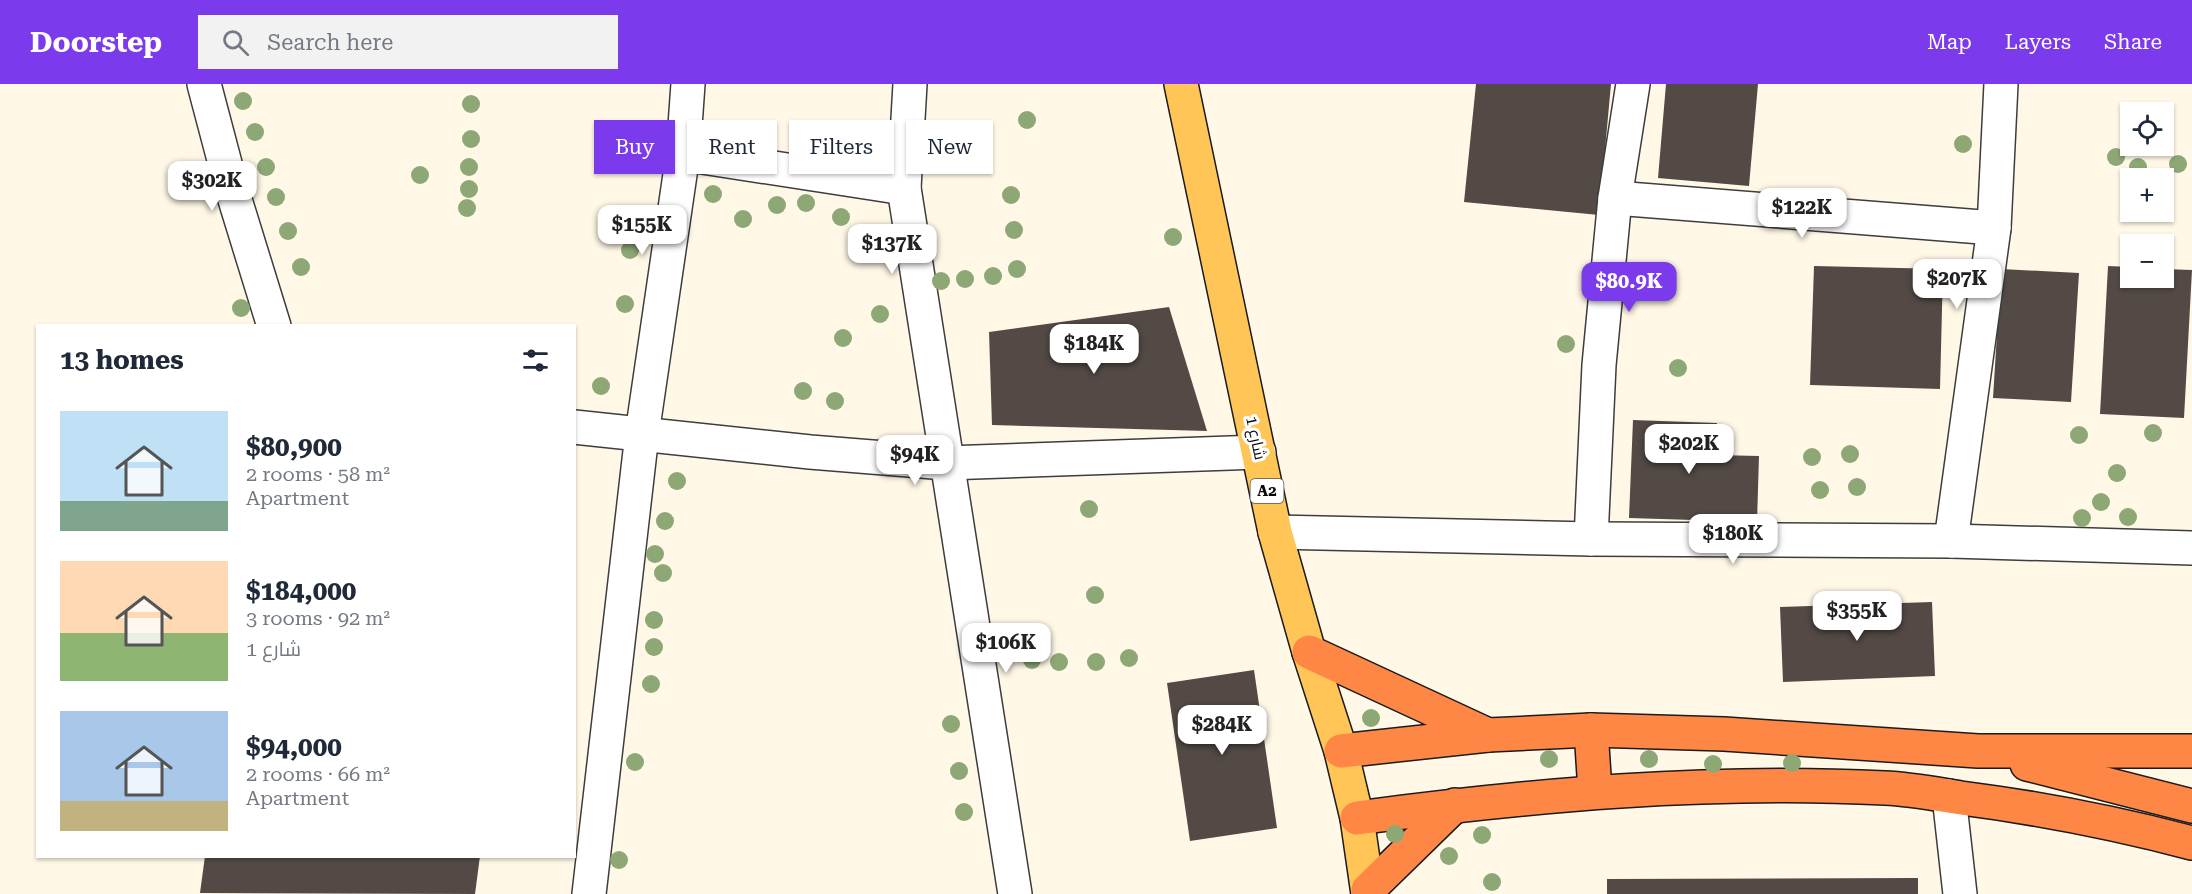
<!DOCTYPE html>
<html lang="en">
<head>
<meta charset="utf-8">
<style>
  :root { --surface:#fff; --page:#f2f2f3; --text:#1f2937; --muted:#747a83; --accent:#7c3aed }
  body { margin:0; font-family:"Roboto Serif",Cairo,serif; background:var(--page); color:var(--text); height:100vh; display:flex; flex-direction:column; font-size:22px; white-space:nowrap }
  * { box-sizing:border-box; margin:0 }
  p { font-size:20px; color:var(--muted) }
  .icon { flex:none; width:33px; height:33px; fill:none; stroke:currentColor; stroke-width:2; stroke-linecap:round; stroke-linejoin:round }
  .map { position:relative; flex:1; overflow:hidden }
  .drawer { position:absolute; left:36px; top:240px; width:540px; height:534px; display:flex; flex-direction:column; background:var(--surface); border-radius:0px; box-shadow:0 2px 4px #0004 }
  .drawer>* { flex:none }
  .hud { position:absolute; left:594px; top:36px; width:570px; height:54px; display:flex; gap:12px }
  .fabs { position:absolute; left:2120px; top:18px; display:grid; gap:12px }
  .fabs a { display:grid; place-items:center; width:54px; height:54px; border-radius:0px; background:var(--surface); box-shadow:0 2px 4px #0004; font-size:30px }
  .price { position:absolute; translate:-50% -51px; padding:0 14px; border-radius:12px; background:#fff; color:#222; font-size:20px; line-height:39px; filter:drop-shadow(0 2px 3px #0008) }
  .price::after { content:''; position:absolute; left:50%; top:36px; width:18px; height:14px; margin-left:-9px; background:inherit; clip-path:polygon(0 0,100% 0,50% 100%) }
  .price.selected { background:var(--accent); color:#fff }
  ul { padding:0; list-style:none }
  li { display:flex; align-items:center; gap:18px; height:150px; padding:0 24px }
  li span { display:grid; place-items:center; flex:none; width:168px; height:120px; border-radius:0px; color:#555 }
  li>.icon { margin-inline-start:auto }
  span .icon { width:72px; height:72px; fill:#fffc; stroke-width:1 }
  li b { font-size:26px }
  h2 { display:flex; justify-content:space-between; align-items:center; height:72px; padding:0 24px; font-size:26px }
  .chip { padding:0 21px; border-radius:0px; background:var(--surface); box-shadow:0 2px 4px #0004; font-size:21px; line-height:54px }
  .chip.selected { background:var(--accent); color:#fff }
  header { display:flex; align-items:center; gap:36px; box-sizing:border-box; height:84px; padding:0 30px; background:var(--accent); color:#fff }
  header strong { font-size:28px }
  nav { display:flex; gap:33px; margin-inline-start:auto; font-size:21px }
  .search { width:420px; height:54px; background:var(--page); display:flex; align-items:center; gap:15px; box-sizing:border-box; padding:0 21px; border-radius:0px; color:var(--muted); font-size:22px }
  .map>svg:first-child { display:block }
  .building { fill:#534a46 }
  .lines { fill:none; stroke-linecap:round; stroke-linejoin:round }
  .minor-casing { stroke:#3d3d3d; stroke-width:36 }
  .major-casing { stroke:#1b1b1b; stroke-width:36 }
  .highway-casing { stroke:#1b1b1b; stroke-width:36 }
  .minor { stroke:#fff; stroke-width:33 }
  .major { stroke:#ffc557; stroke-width:33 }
  .highway { stroke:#ff8745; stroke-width:33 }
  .tree { fill:#8da775 }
  .labels { text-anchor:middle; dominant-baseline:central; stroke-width:6; stroke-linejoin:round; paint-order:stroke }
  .shield { fill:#fff; stroke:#545454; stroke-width:1.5 }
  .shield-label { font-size:15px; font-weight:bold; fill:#0a0a0a }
  .street-label { font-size:16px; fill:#0a0a0a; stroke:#fff }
</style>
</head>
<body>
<header>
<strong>Doorstep</strong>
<div class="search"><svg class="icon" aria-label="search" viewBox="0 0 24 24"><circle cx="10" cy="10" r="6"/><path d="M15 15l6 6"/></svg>Search here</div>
<nav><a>Map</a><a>Layers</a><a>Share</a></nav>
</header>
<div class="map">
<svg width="2192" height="810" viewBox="0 0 2192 810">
  <rect width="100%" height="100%" fill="#fff8e7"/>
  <!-- building -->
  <g class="building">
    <polygon points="1476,0 1611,0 1599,131 1464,118"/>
    <polygon points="1666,0 1758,0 1749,102 1658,94"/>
    <polygon points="1814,182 1943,185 1940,305 1810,301"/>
    <polygon points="2108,182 2130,183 2130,194 2163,194 2163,185 2192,186 2184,334 2100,330"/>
    <polygon points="2001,185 2079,189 2071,318 1993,314"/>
    <polygon points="1169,223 1207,347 992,341 989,248"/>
    <polygon points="1633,336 1717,339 1716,371 1759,372 1757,438 1629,434"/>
    <polygon points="1932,518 1935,592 1783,598 1780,523"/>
    <polygon points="1254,586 1277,744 1190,757 1167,599"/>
    <polygon points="205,772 480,772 475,810 200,809"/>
    <polygon points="1918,794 1918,810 1607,810 1607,795"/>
  </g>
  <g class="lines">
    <defs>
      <g id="minor">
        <polyline points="204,0 232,106 274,242"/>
        <polyline points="910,0 904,104 1015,810"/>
        <polyline points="683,70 904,104"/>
        <polyline points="1615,114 1994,144"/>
        <polyline points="574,343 810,368 946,379 1259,368"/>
        <polyline points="1275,448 1591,455 1951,457 2192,464"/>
        <polyline points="1591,455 1599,281 1615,114 1633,0"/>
        <polyline points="1951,457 1994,144 2001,0"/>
        <polyline points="1949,712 1960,810"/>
        <polyline points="589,810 642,350 683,70 688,0"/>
      </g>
      <polyline id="major" points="1181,0 1275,448 1309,568 1341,667 1357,734 1368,810"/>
      <g id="highway">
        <polyline points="1309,568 1488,651"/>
        <polyline points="1591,646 1595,707"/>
        <polyline points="1341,667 1488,651 1591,646 1724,650 1978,667 2192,667"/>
        <polyline points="2027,680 2192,722"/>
        <path d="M1357,734C1532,711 1708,695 1885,704C1910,705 1936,710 1961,714C2039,724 2116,739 2192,759"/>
        <polyline points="1368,806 1455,721"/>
      </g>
    </defs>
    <!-- minor casing -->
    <use href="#minor" class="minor-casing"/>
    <!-- major casing -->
    <use href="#major" class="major-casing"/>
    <!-- highway casing -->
    <use href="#highway" class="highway-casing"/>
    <!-- minor -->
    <use href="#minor" class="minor"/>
    <!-- major -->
    <use href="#major" class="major"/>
    <!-- highway -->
    <use href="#highway" class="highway"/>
  </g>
  <!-- trees -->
  <g class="tree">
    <circle cx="243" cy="17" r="9"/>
    <circle cx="471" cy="20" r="9"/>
    <circle cx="1027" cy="36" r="9"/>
    <circle cx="255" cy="48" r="9"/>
    <circle cx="471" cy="55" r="9"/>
    <circle cx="1963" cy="60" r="9"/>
    <circle cx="2116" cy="73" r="9"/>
    <circle cx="2178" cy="80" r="9"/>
    <circle cx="266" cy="83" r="9"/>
    <circle cx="469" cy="83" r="9"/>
    <circle cx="2138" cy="83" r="9"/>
    <circle cx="420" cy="91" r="9"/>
    <circle cx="469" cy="105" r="9"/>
    <circle cx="713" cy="110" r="9"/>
    <circle cx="1011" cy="111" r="9"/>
    <circle cx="276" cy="113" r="9"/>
    <circle cx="806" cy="119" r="9"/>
    <circle cx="777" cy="121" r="9"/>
    <circle cx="467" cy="124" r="9"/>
    <circle cx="841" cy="133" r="9"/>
    <circle cx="743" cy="135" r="9"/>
    <circle cx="1014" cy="146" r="9"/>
    <circle cx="288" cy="147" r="9"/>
    <circle cx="1173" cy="153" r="9"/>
    <circle cx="630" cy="166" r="9"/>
    <circle cx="870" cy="170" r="9"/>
    <circle cx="301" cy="183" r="9"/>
    <circle cx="1017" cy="185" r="9"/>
    <circle cx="993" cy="192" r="9"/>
    <circle cx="965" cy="195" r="9"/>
    <circle cx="941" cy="197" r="9"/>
    <circle cx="625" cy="220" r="9"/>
    <circle cx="241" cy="224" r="9"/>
    <circle cx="880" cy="230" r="9"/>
    <circle cx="843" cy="254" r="9"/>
    <circle cx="1566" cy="260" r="9"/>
    <circle cx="1678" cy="284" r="9"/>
    <circle cx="601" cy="302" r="9"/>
    <circle cx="803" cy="307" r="9"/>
    <circle cx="835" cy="317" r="9"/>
    <circle cx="2153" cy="349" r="9"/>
    <circle cx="2079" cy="351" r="9"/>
    <circle cx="1850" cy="370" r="9"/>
    <circle cx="1812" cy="373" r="9"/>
    <circle cx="2117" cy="389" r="9"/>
    <circle cx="677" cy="397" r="9"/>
    <circle cx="1857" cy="403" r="9"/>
    <circle cx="1820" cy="406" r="9"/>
    <circle cx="2101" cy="418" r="9"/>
    <circle cx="1089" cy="425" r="9"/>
    <circle cx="2128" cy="433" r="9"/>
    <circle cx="2082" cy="434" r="9"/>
    <circle cx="665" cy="437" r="9"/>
    <circle cx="655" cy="470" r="9"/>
    <circle cx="663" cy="489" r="9"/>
    <circle cx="1095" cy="511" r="9"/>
    <circle cx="654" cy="536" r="9"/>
    <circle cx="654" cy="563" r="9"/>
    <circle cx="1129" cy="574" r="9"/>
    <circle cx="1032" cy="576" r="9"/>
    <circle cx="1059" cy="578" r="9"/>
    <circle cx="1096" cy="578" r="9"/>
    <circle cx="651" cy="600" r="9"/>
    <circle cx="1371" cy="634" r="9"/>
    <circle cx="951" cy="640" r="9"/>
    <circle cx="1549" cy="675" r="9"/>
    <circle cx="1649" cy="675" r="9"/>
    <circle cx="635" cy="678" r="9"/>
    <circle cx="1792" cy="679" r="9"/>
    <circle cx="1713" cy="680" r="9"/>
    <circle cx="959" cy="687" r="9"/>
    <circle cx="964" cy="728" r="9"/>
    <circle cx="1395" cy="750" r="9"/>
    <circle cx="1482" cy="751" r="9"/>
    <circle cx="1449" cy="772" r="9"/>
    <circle cx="619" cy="776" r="9"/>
    <circle cx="1492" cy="798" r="9"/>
  </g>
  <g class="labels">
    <!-- shield labels -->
    <rect class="shield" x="1250.5" y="395" width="33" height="24" rx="4.5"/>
    <g class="shield-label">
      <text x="1267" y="407">A2</text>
    </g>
    <!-- street labels -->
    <g class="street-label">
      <text transform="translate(1256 354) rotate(78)">شارع 1</text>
    </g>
  </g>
</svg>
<div class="fabs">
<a><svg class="icon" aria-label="locate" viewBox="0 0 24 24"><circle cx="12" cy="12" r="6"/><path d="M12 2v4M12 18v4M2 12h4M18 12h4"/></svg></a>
<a>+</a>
<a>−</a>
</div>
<b class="price" style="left:212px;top:128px">$302K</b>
<b class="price" style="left:1802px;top:155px">$122K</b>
<b class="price" style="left:642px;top:172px">$155K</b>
<b class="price" style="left:892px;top:191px">$137K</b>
<b class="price" style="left:1957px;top:226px">$207K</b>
<b class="price selected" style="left:1629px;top:229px">$80.9K</b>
<b class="price" style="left:1094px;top:291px">$184K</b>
<b class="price" style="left:1689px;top:391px">$202K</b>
<b class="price" style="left:915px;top:402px">$94K</b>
<b class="price" style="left:1733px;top:481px">$180K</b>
<b class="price" style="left:1857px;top:558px">$355K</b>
<b class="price" style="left:1006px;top:590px">$106K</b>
<b class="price" style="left:1222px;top:672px">$284K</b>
<div class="hud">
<a class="chip selected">Buy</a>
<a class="chip">Rent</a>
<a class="chip">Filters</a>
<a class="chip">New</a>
</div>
<section class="drawer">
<h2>13 homes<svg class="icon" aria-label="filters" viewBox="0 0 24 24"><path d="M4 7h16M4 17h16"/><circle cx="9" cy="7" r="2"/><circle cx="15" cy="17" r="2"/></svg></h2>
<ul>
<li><span style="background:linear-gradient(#bfe0f5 75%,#7fa58c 0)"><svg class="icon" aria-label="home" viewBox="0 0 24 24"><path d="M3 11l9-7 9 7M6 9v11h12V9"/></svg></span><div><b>$80,900</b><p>2 rooms · 58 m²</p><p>Apartment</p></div></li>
<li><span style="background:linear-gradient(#ffd9b3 60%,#8fb573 0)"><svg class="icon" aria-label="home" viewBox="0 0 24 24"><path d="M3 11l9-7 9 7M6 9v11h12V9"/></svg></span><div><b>$184,000</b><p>3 rooms · 92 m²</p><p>شارع 1</p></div></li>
<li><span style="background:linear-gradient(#a9c7e8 75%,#c2b280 0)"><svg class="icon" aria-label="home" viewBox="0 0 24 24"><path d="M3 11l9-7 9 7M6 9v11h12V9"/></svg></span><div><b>$94,000</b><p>2 rooms · 66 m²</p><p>Apartment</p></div></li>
</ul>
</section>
</div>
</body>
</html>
